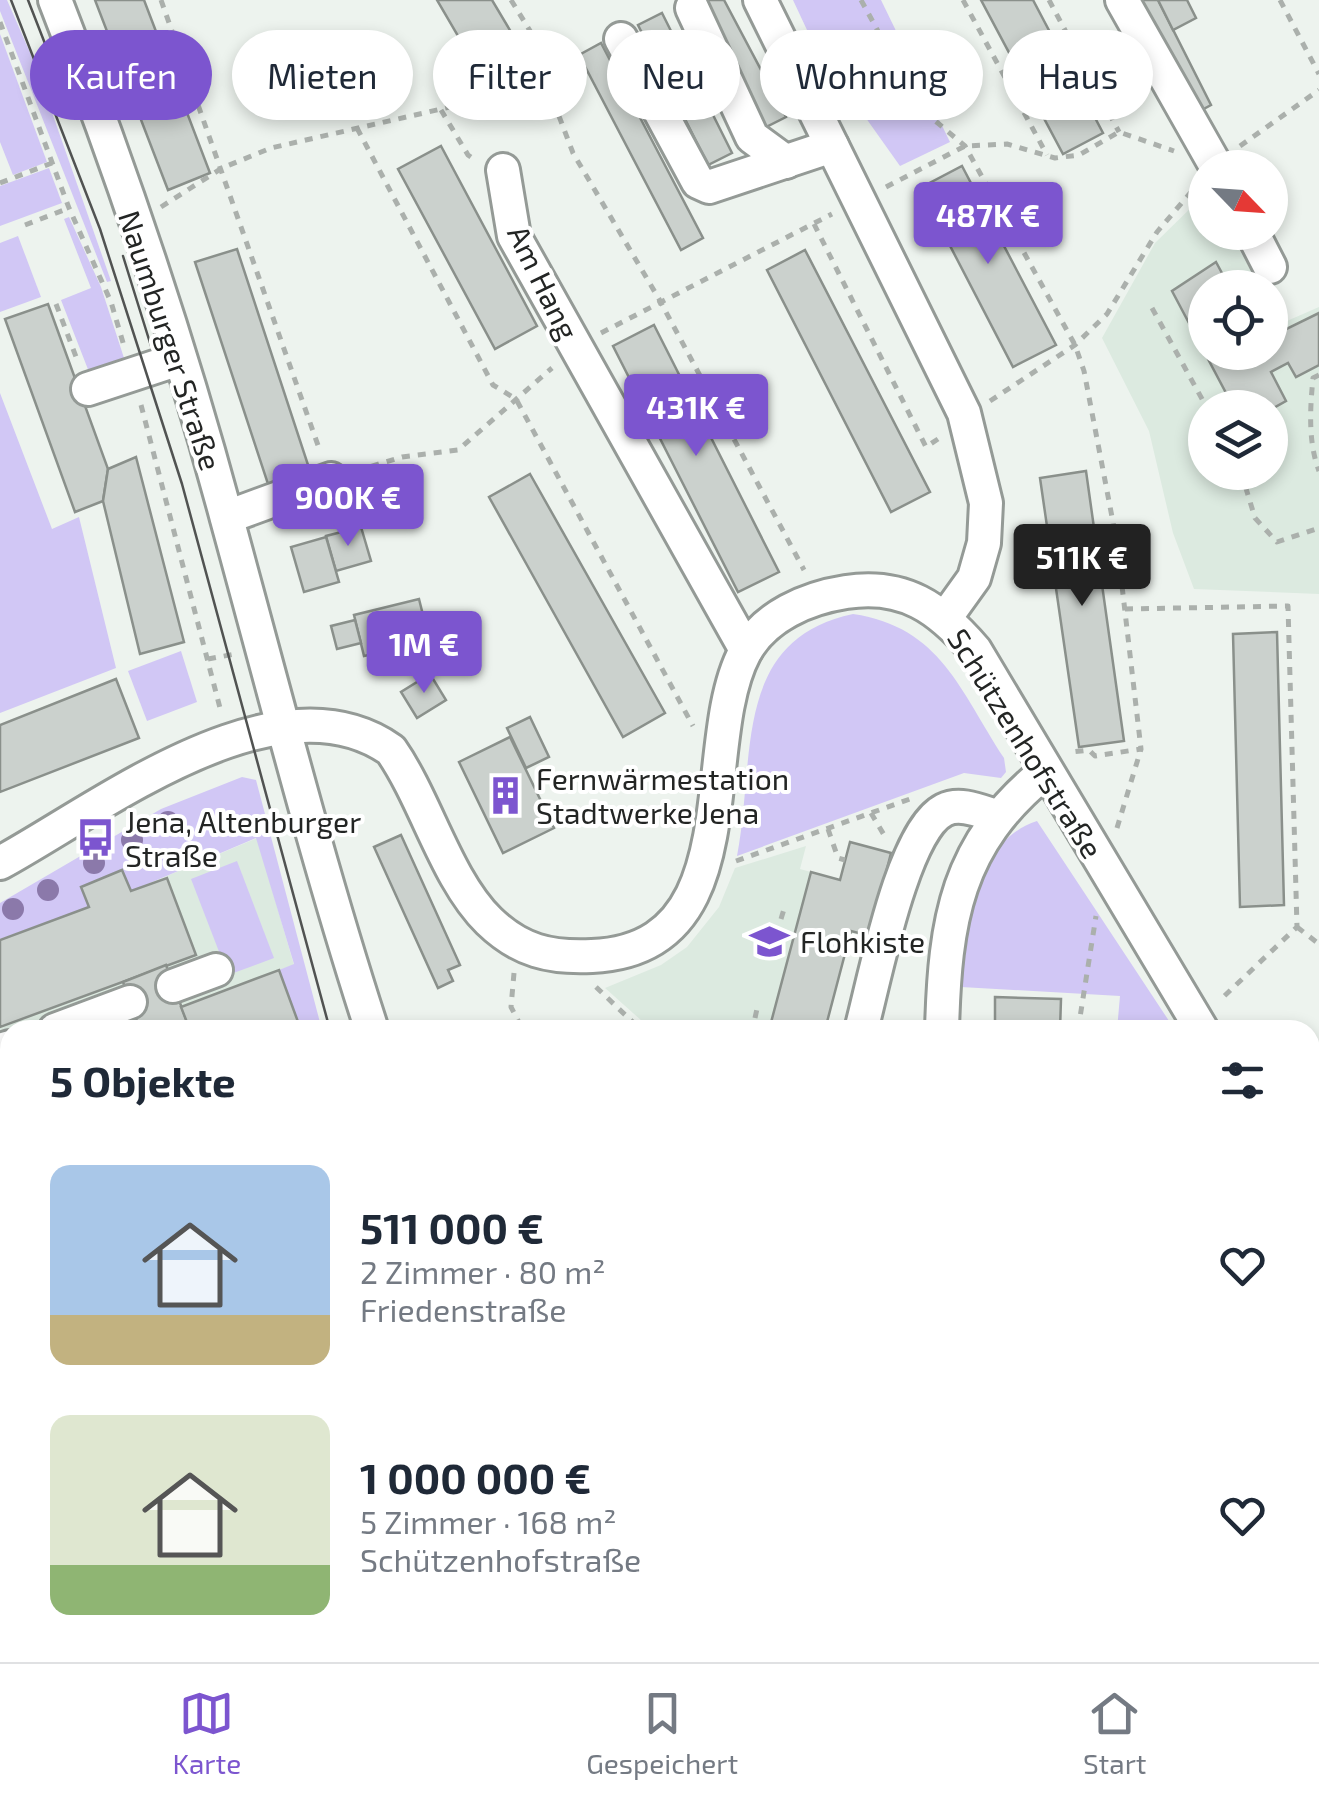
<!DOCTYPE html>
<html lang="de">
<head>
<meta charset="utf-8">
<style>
  :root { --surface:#fff; --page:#f6f6f7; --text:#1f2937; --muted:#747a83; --line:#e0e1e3; --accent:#7c55cf }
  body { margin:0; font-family:"Exo 2",sans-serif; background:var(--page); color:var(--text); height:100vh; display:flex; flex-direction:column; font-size:38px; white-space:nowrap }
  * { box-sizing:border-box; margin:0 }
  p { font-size:32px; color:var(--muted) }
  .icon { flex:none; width:55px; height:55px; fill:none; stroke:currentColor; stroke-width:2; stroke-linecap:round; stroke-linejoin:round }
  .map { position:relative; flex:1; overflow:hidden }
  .panel { position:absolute; left:0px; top:1020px; width:1320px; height:642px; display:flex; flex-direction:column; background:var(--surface); border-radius:30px 30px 0 0; box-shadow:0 5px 15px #0003 }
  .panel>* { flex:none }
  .top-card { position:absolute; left:30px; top:30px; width:1260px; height:90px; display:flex; gap:20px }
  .needle { width:65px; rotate:115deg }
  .tools { position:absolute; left:1188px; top:150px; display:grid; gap:20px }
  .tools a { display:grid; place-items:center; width:100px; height:100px; border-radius:50%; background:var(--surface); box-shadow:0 5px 15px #0003; font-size:50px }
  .price { position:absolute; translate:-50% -85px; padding:0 22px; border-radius:10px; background:var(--accent); color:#fff; font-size:32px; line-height:65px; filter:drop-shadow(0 2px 5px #0008) }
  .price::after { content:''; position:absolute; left:50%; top:60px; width:30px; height:22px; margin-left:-15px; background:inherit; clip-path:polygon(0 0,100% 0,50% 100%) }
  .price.on { background:#222; color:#fff }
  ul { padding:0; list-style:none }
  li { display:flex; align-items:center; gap:30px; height:250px; padding:0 50px }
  li span { display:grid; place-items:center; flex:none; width:280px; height:200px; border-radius:20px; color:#555 }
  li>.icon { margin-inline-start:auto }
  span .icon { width:120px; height:120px; fill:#fffc; stroke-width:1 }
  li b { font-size:42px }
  h2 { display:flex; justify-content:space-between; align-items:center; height:120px; padding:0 50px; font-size:42px }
  .tag { padding:0 35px; border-radius:45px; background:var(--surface); box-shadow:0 5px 15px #0003; font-size:35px; line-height:90px }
  .tag.on { background:var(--accent); color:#fff }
  .dock { display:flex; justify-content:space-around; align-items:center; height:140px; border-top:2px solid var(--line); background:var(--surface); font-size:28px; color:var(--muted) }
  .dock a { display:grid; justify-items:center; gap:5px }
  .dock .on { color:var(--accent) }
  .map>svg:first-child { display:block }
  .built { fill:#dceae0; fill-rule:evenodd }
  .green { fill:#d1c7f5 }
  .building { fill:#cbd1cd; stroke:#8a908b; stroke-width:2.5 }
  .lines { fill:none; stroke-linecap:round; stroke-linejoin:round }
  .minor-casing { stroke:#949a96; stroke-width:38 }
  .path { stroke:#abb0ac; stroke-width:5; stroke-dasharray:8 8; stroke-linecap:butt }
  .minor { stroke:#fff; stroke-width:32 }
  .tram { stroke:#515352; stroke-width:2.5 }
  .tree { fill:#8b79aa }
  .labels { text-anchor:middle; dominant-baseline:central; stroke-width:8; stroke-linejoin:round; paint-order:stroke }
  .street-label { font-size:30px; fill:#232524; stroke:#fff }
  .poi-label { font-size:30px; fill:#232524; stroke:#fff; text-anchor:start }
</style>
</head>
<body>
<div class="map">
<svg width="1319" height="1662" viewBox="0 0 1319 1662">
  <rect width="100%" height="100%" fill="#edf3ee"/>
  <!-- built -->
  <g class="built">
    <path d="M1205,194V232L1230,233L1260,287L1205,288V352H1270V306L1280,324L1319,307V594L1194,589L1173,533L1149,431L1102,338L1155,243ZM1205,408H1270V472H1205Z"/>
    <polygon points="257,838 294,965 279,970 301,1030 10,1030 10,1194 0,1165 0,940 89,907 81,887 122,870 131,891"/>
    <polygon points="850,842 891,853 870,936 851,932 827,1022 844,1030 652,1030 605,988 661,965 687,947 719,907 735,868 806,846 800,869 840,880"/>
  </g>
  <!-- green -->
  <g class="green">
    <polygon points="0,0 7,0 35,64 111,281 107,282 0,11"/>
    <polygon points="793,0 881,0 950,142 900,166 814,45"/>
    <polygon points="0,34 47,162 13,175 0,142"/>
    <polygon points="49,168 62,203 0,226 0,186"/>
    <polygon points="69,217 101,287 124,358 89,372 61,300 91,288 64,219"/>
    <polygon points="18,236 41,297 0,312 0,243"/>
    <polygon points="0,393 52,529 79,517 116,668 0,713"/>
    <path d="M853,614C941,627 960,691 1004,758L1006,772L1001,778L964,773L737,856C756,758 731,640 853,614Z"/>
    <polygon points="181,651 197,702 147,721 128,671"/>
    <polygon points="242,777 256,780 322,1030 301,1030 279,970 294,964 256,838 131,891 121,870 82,887 89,907 0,939 0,903 161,809"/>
    <path d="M1037,821L1175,1030H1117L1120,996L961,987C965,929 973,842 1037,821Z"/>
    <polygon points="237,861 274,958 228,975 191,879"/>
    <polygon points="1310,1205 1319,1207 1319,1662 1303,1662 1303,1653 1310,1652"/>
    <polygon points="10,1583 10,1652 58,1653 61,1662 0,1662 0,1586"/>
  </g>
  <!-- building -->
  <g class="building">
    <polygon points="95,0 144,0 210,173 168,190"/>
    <polygon points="437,0 492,0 530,64 489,89"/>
    <polygon points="699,0 724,0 786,117 766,127"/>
    <polygon points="981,0 1033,0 1103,133 1063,154"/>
    <polygon points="1138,0 1158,0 1211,105 1196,113"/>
    <polygon points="1158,0 1187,0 1196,18 1173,30"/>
    <polygon points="662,13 732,153 708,165 638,25"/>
    <polygon points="601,43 703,238 681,250 579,55"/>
    <polygon points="441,146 537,326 495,349 398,169"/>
    <polygon points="962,166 1056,345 1013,367 920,188"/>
    <polygon points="237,249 310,471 268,484 195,262"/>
    <polygon points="805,250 930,492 891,512 767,270"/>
    <polygon points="1216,262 1230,288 1205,288 1205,352 1270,352 1270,321 1276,334 1319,313 1319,365 1296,377 1288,363 1271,372 1286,401 1270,410 1234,408 1172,291"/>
    <polygon points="48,304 108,469 103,501 75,512 5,319"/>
    <polygon points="654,325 779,572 738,592 613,346"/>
    <polygon points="136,457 184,642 140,654 103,501 108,469"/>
    <polygon points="1086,471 1124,741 1079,747 1040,478"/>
    <polygon points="530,474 665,713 623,737 489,497"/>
    <polygon points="361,527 371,561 336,571 326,536"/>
    <polygon points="326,537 339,582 304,592 291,547"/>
    <polygon points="419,599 429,639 410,644 413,657 385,664 382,652 364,656 354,615"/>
    <polygon points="355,620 361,643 337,649 331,626"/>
    <polygon points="1277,632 1284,905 1240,907 1233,634"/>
    <polygon points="430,674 446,700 417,718 401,692"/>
    <polygon points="116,679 139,738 0,792 0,725"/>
    <polygon points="530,717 549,757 526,768 507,728"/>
    <polygon points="510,737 554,828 503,853 459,762"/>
    <polygon points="401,835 460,965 448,970 453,981 438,988 374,847"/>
    <polygon points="850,842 891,853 870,936 851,931 827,1022 844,1030 769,1030 811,872 840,880"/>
    <polygon points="122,870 131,891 167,878 196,955 0,1027 0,940 89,907 81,887"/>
    <polygon points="166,965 190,1030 140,1030 123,982"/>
    <polygon points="279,970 301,1030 190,1030 181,1007"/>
    <polygon points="995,997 1061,999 1060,1030 995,1030"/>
    <polygon points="10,1475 10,1515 4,1517 0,1478"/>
    <polygon points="80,1652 130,1652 134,1662 84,1662"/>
    <polygon points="974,1652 1019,1652 1026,1662 964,1662"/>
    <rect x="1257" y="1652" width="46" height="10"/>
  </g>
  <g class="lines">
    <defs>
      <g id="minor">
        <path d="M55,0C121,169 180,344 227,519C274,690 317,861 372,1030"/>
        <polyline points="760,0 964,413 986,503 984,543 974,578 946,617"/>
        <polyline points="1122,0 1217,168"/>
        <polyline points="692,8 752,137 786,162"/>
        <polyline points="621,39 698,182 709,187 832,146"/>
        <polyline points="503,170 514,236 746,650"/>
        <polyline points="1252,232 1270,267"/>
        <polyline points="88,389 179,359"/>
        <polyline points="227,517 331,479"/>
        <path d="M0,863C98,810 277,669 391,750C426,800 446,879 489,921C520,951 550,958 592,956C753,949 695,745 745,652C765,616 807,598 846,592C904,583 939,608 975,650L1202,1030"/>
        <polyline points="173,986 216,970"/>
        <polyline points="55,1030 130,1002"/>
        <path d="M861,1030C874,983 902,831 944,810C960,802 980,811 996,816"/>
        <path d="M942,1030C945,920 956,844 1045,772"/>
        <polyline points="0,1050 10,1047"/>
        <polyline points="1310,1092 1319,1094"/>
        <polyline points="0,1260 10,1287"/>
        <polyline points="0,1563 10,1559"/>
        <polyline points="158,1652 161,1662"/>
        <polyline points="635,1652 662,1662"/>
        <polyline points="413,1662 433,1652"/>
        <polyline points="602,1662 602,1652"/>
        <polyline points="742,1662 748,1652"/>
        <polyline points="1208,1662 1209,1652"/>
      </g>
    </defs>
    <!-- minor casing -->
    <use href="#minor" class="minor-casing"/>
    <!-- path -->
    <g class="path">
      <polyline points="161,0 320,451"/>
      <polyline points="511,0 548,60 554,103 573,153 659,299 804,570"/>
      <polyline points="861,0 920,108 965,146 1075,345 1084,371 1117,543 1141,749 1095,756 1089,750 1072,752"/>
      <polyline points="963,0 1047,155"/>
      <polyline points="1049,0 1119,132"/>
      <polyline points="1280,0 1319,74"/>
      <polyline points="0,22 69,208 111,302 124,346"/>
      <polyline points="1105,105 1137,87"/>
      <polyline points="441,110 468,155 475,160"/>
      <polyline points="357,128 493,385 516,399 693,726"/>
      <polyline points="1240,146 1319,90"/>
      <polyline points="0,183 52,163"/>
      <polyline points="886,187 965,146 1007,144 1055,158 1079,155 1119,132 1174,151"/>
      <polyline points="161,207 222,168 271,148 498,96 547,61"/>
      <polyline points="814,224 926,447 938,439"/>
      <polyline points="25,225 69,208"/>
      <polyline points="56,304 78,362"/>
      <polyline points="1152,308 1207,408"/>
      <polyline points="601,333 832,214"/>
      <path d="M1319,375L1313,378C1310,409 1308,442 1319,471"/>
      <polyline points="990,401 1075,345 1107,314 1157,232 1197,185"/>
      <polyline points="141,405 220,708"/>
      <polyline points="356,471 402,457 458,450 552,368"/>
      <polyline points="1241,472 1255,518 1277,542 1319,528"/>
      <polyline points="1125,609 1288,606 1297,927 1219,1001"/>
      <polyline points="208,659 235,654"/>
      <polyline points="871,813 887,840"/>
      <polyline points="1117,828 1141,749"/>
      <polyline points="828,829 838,858 845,860"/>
      <polyline points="736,861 910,799"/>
      <polyline points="781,919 785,906"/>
      <polyline points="1297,927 1319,944"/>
      <polyline points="514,973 511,1007 523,1030"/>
      <polyline points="596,987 641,1030"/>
      <polyline points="755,1018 758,1004"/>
      <polyline points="1078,1030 1096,916"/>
      <polyline points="0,1184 10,1211"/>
      <polyline points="1310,1238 1319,1240"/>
      <polyline points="1310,1577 1319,1577"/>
      <polyline points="782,1662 792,1652"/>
    </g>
    <!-- minor -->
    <use href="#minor" class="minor"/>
    <!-- tram -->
    <g class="tram">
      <polyline points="11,0 100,229 182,484 330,1030"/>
      <polyline points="28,0 58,77"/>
      <polyline points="123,256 151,346"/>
      <polyline points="561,1652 562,1662"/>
      <polyline points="579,1652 579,1662"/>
    </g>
  </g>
  <!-- trees -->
  <g class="tree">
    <circle cx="168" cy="822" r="11"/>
    <circle cx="132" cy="840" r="11"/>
    <circle cx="94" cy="863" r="11"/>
    <circle cx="48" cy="890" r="11"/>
    <circle cx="13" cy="909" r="11"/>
  </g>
  <!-- icons -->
  <defs>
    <symbol id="building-bare" viewBox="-9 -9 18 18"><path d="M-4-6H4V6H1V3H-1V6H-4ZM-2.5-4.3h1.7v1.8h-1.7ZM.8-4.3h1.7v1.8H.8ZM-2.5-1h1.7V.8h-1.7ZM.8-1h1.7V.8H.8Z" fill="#7c55cf" stroke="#fff" stroke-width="2.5" paint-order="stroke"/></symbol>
    <symbol id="bus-bare" viewBox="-9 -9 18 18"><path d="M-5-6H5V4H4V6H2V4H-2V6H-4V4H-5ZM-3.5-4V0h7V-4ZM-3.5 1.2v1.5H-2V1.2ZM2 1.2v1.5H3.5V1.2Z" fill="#7c55cf" stroke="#fff" stroke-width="2.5" paint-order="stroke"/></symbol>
    <symbol id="school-bare" viewBox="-9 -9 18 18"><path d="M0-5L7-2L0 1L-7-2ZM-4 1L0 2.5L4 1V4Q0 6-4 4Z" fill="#7c55cf" stroke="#fff" stroke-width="2.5" paint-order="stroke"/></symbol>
  </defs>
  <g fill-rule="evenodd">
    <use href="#building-bare" x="478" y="768" width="55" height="55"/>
    <use href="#bus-bare" x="68" y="810" width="55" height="55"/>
    <use href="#school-bare" x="742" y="914" width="55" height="55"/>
  </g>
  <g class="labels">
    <!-- street labels -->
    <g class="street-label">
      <text transform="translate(544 282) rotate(64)">Am Hang</text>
      <text transform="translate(171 340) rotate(72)">Naumburger Straße</text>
      <text transform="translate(1026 743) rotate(58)">Schützenhofstraße</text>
    </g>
    <!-- poi labels -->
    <g class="poi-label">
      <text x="536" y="778">Fernwärmestation<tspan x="536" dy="34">Stadtwerke Jena</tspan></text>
      <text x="125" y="821">Jena, Altenburger<tspan x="125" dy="34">Straße</tspan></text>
      <text x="800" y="941">Flohkiste</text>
    </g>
  </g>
</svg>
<div class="tools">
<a><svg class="needle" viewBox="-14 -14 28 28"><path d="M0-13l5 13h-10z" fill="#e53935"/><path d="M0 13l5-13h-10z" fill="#747a83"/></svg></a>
<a><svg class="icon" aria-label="locate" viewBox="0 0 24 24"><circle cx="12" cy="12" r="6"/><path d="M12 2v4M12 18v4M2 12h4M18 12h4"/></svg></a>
<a><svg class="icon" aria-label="layers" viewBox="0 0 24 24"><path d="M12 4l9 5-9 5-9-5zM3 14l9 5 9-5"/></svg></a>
</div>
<b class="price" style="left:988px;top:267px">487K €</b>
<b class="price" style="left:696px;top:459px">431K €</b>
<b class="price" style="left:348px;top:549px">900K €</b>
<b class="price on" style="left:1082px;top:609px">511K €</b>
<b class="price" style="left:424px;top:696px">1M €</b>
<div class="top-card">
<a class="tag on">Kaufen</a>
<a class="tag">Mieten</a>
<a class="tag">Filter</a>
<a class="tag">Neu</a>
<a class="tag">Wohnung</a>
<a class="tag">Haus</a>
</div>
<section class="panel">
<h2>5 Objekte<svg class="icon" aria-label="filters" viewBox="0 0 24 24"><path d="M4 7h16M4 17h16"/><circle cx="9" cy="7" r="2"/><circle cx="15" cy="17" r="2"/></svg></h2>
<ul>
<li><span style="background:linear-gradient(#a9c7e8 75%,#c2b280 0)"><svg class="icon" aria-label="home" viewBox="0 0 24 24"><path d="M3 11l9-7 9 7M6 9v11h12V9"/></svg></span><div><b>511 000 €</b><p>2 Zimmer · 80 m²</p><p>Friedenstraße</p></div><svg class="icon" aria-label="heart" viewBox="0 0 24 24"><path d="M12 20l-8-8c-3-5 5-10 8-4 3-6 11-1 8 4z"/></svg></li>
<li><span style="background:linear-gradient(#dfe7d0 75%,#8fb573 0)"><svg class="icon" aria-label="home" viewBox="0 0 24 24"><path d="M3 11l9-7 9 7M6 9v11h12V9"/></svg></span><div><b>1 000 000 €</b><p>5 Zimmer · 168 m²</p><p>Schützenhofstraße</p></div><svg class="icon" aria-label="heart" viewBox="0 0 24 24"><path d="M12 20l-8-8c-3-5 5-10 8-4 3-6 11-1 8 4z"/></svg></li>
</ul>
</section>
</div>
<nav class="dock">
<a class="on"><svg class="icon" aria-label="map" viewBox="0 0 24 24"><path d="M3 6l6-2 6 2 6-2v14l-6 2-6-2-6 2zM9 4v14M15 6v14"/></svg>Karte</a>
<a><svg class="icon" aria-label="saved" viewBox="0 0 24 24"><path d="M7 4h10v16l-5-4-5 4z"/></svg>Gespeichert</a>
<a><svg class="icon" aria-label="home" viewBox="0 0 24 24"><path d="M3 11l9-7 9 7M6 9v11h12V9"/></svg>Start</a>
</nav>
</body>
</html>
